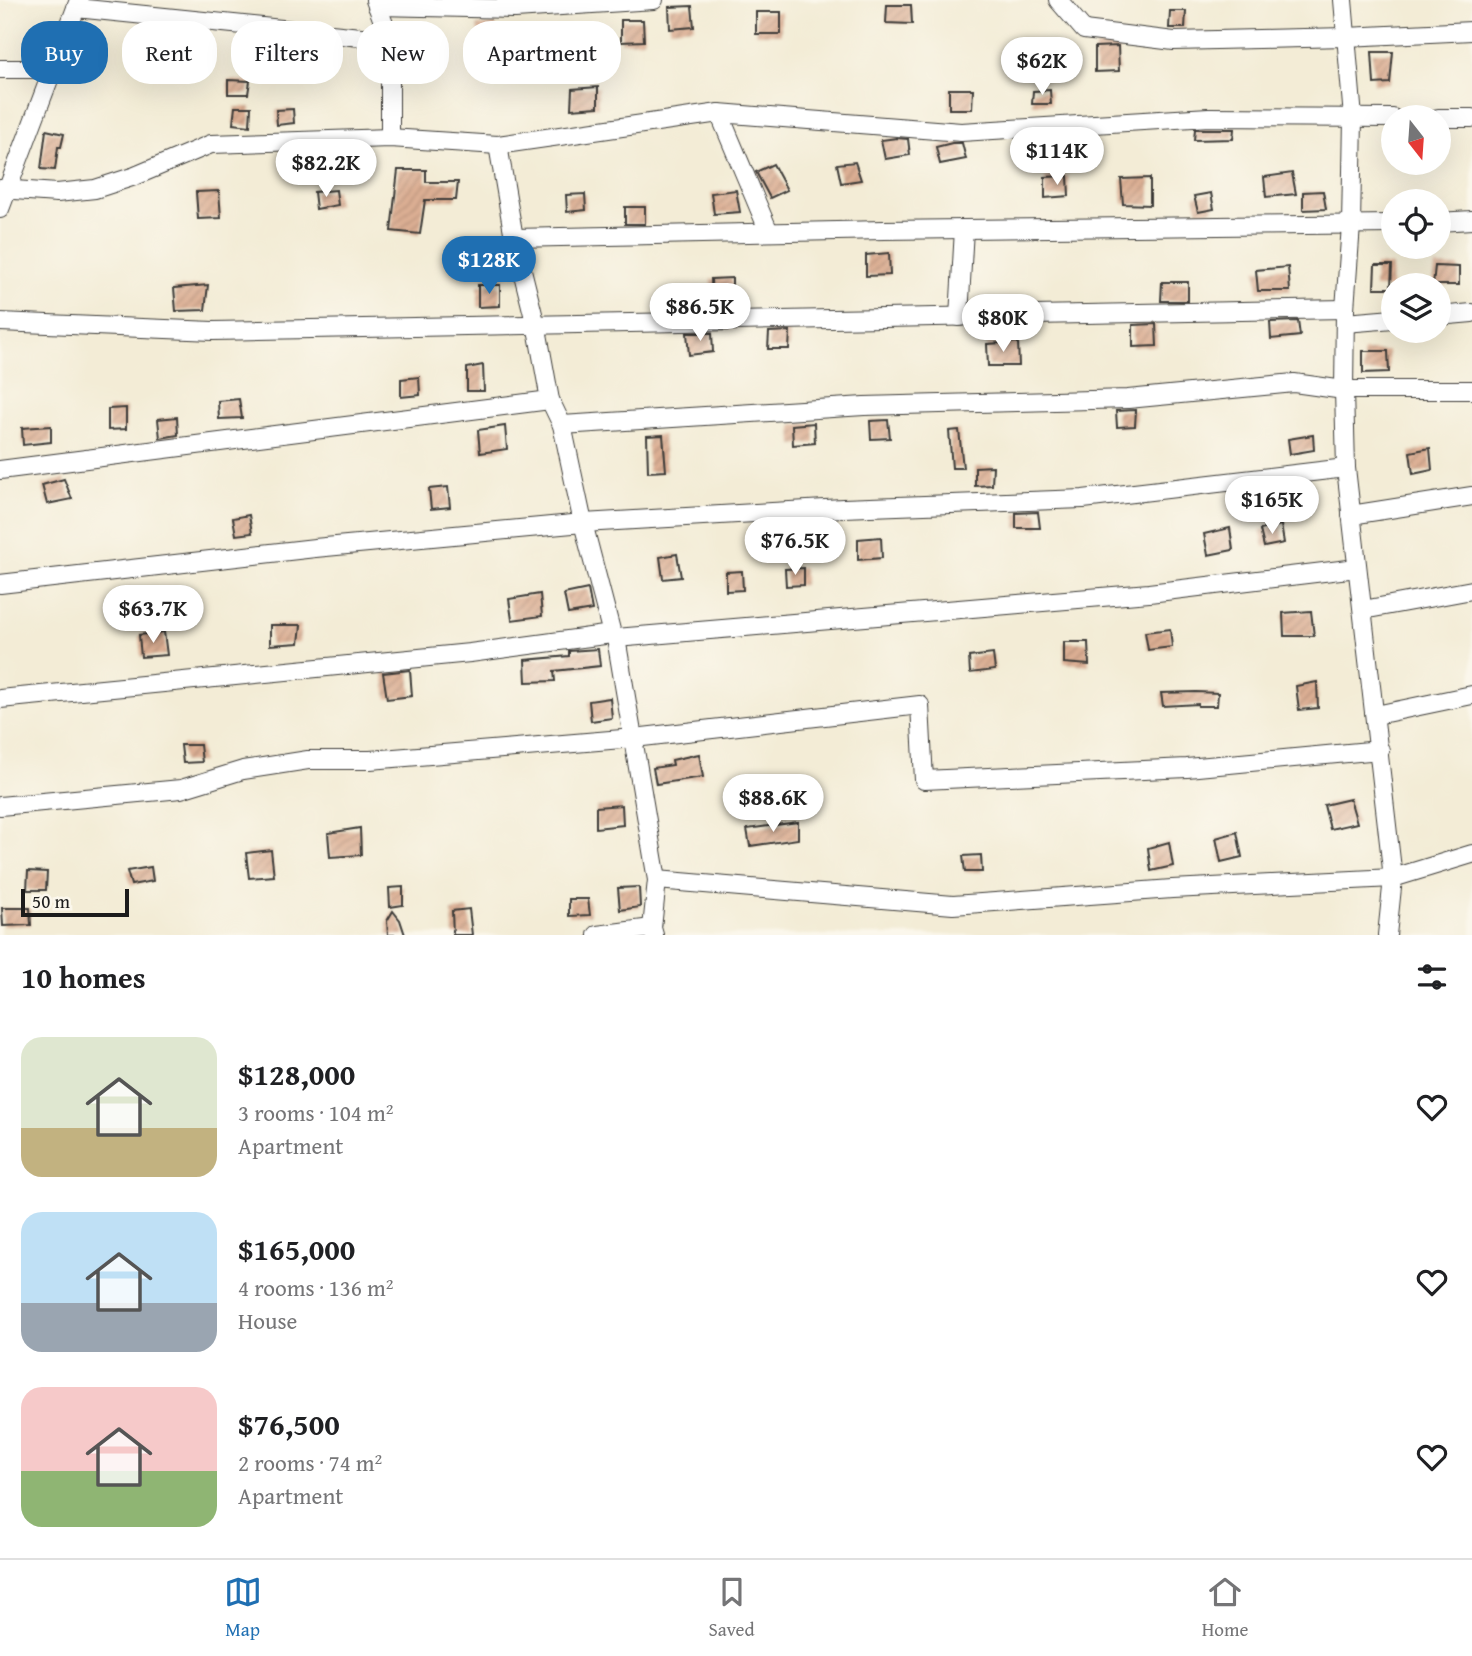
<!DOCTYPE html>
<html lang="en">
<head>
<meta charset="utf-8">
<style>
  :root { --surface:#fff; --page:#f2f2f2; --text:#202124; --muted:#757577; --line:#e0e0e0; --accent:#1f6fb2 }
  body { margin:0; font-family:"Gentium Book Plus",serif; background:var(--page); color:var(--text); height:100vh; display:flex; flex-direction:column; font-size:26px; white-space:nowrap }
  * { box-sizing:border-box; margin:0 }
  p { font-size:23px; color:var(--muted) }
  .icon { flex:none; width:38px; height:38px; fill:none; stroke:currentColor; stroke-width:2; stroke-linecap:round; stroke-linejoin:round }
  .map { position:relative; height:935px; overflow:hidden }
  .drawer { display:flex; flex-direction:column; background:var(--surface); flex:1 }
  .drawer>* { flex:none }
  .hud { position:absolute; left:21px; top:21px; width:700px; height:63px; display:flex; gap:14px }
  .needle { width:46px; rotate:163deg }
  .controls { position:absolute; left:1381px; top:105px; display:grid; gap:14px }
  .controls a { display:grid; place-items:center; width:70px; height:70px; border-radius:50%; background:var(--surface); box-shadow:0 7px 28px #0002; font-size:35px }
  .scale { position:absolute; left:21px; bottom:18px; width:108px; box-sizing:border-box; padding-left:7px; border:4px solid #1c1c1c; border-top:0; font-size:19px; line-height:24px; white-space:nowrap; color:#1c1c1c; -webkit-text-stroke:5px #fbf7ec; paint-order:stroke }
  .price { position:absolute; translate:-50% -60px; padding:0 16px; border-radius:24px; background:#fff; color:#222; font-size:23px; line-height:46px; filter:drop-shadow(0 2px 4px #0008) }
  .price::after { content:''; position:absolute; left:50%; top:42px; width:21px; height:16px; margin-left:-10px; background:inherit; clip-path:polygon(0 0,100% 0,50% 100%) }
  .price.current { background:var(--accent); color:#fff }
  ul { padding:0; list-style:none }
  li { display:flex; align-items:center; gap:21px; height:175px; padding:0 21px }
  li span { display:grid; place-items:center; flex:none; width:196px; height:140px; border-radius:21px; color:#555 }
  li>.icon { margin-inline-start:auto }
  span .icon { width:84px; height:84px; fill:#fffc; stroke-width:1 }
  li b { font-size:30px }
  h2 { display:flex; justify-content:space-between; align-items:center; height:84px; padding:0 21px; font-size:30px }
  .chip { padding:0 24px; border-radius:28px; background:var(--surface); box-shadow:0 7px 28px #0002; font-size:24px; line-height:63px }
  .chip.current { background:var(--accent); color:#fff }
  .tab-bar { display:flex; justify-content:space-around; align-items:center; height:98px; border-top:2px solid var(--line); background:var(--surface); font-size:19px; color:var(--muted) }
  .tab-bar a { display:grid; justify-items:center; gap:4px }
  .tab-bar .current { color:var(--accent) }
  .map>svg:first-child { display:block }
  .building { fill:url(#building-hatch) }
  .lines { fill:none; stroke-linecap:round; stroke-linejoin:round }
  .minor-casing { stroke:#3c3b38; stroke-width:20 }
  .minor { stroke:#fff; stroke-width:18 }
</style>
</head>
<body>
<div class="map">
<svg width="1472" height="935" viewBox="0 0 1472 935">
  <defs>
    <pattern id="building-hatch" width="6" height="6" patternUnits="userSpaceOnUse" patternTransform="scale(1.75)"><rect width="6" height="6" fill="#dbae93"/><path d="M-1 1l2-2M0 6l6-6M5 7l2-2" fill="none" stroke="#bb957e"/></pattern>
  </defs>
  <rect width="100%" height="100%" fill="#fbf7ec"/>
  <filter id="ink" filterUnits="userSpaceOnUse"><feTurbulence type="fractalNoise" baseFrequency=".0143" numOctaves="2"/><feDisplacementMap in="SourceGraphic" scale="14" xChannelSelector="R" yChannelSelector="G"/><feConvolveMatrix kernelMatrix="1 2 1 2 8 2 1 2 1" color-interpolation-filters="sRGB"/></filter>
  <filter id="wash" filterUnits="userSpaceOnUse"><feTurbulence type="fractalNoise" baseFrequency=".00686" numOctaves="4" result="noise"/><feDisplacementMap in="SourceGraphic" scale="28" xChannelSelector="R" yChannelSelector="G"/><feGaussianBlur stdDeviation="1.57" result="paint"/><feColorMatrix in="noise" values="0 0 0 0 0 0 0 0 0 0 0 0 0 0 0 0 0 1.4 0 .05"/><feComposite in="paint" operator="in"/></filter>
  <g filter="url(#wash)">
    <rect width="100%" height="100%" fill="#f3ecd6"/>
    <g id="blocks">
      <!-- building -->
      <g class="building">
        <polygon points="887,5 911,5 912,24 886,23"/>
        <polygon points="692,6 694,27 670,29 669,7"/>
        <polygon points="1170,11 1186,11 1185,28 1169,28"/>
        <rect x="756" y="12" width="25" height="22"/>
        <polygon points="621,20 643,20 644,41 621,42"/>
        <polygon points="496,24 497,38 479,41 477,26"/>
        <polygon points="1118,46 1119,71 1095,72 1095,47"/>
        <polygon points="1372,52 1393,52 1390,83 1374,84"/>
        <polygon points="228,80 250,81 248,94 228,94"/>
        <polygon points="598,87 598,107 571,109 572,89"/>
        <polygon points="949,89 973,89 972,109 949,109"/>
        <polygon points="1050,90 1051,104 1032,104 1033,91"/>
        <polygon points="235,107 251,107 250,126 233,124"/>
        <polygon points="293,109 294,123 277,125 276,110"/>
        <polygon points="1195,129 1234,129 1233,139 1194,140"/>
        <polygon points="46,130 64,134 61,147 58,147 55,170 41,169"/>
        <polygon points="897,138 908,139 910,155 885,159 881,140"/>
        <polygon points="952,143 962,143 966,159 940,164 936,147"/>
        <polygon points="325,152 345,153 344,172 323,171"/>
        <polygon points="855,162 861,180 841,183 837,164"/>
        <polygon points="773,164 787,190 770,198 756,172"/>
        <polygon points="398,170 426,170 426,182 458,182 456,200 425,200 420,234 391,231"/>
        <polygon points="1292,173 1296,194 1266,197 1264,177"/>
        <polygon points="1068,176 1069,196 1045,198 1045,177"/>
        <polygon points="1150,178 1150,205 1123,204 1121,179"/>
        <polygon points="336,190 338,205 316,209 314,192"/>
        <polygon points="736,190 740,212 714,214 711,193"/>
        <polygon points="219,191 221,218 198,219 196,192"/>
        <polygon points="1323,191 1326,209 1303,210 1303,192"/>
        <polygon points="1211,193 1214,209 1198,212 1194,196"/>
        <polygon points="585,194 586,210 567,212 566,195"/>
        <rect x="625" y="207" width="20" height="17"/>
        <polygon points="889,253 890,275 866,276 866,255"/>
        <polygon points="1375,265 1392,265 1391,288 1374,288"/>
        <polygon points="1435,266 1459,267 1459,285 1433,285"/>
        <polygon points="1288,267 1290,291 1258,291 1256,270"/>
        <polygon points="732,278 732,301 712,301 711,279"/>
        <polygon points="1162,282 1188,282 1188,301 1161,301"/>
        <polygon points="208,285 205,310 176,311 174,288"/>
        <polygon points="478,285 500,285 500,306 478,307"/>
        <polygon points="1298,321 1300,336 1271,339 1270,322"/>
        <polygon points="1156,324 1157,346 1133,347 1133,325"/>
        <polygon points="790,331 789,349 768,349 769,332"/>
        <polygon points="687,333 712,333 713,352 689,355"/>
        <polygon points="1018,342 1019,366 988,366 987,344"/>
        <polygon points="1363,351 1388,351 1389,372 1363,373"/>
        <polygon points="483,365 484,391 467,391 467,368"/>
        <polygon points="419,377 420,395 401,397 401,379"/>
        <polygon points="239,399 242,418 219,419 218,401"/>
        <polygon points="126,408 126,429 108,430 108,409"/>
        <polygon points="1136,410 1135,426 1117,427 1116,411"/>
        <polygon points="177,417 178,435 160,438 158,419"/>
        <polygon points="888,420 890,438 871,439 870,421"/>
        <polygon points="814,423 815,443 793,445 792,425"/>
        <polygon points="51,426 51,442 23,445 22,428"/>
        <polygon points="505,426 507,449 480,453 478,430"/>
        <polygon points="959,430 963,468 952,468 949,431"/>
        <polygon points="663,435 666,471 648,472 647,436"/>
        <polygon points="1313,435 1314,450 1290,454 1288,439"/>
        <polygon points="1430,448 1432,470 1413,474 1410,452"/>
        <polygon points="993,466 992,485 975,486 975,467"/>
        <polygon points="64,479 72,499 47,504 42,485"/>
        <polygon points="448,487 450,507 431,509 429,489"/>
        <polygon points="1038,512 1040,528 1016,528 1016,513"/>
        <polygon points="249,515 252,533 236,535 233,518"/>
        <polygon points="1281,525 1284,543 1264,547 1260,530"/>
        <polygon points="1230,528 1233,550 1208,555 1204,534"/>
        <polygon points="881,537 882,558 858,560 858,539"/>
        <polygon points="677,554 681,577 663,579 660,557"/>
        <polygon points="804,568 804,585 786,586 785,569"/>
        <polygon points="742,571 743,590 726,591 726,572"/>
        <polygon points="588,589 592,610 568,614 564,594"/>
        <polygon points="540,594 542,616 512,620 509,599"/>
        <polygon points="1311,611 1314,636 1284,636 1283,613"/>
        <polygon points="270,625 301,625 299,643 270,645"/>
        <polygon points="1170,629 1172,647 1148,650 1145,632"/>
        <polygon points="164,632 167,655 141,657 139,635"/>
        <polygon points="1064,642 1088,642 1089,665 1064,663"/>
        <polygon points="598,649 600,666 554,671 555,681 526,682 525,660 569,656 569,651"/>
        <polygon points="993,654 995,670 970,673 969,657"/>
        <polygon points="410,670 412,696 387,699 383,673"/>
        <polygon points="1317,682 1318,708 1299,710 1296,686"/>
        <polygon points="1196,692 1218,693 1217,706 1198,706 1198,704 1163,706 1161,693"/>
        <polygon points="610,698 612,718 591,721 589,701"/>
        <polygon points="181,745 200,745 202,762 183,763"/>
        <polygon points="699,754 703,777 656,784 653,768 673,765 672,760"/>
        <polygon points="1350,799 1357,823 1330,829 1324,805"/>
        <polygon points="622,805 623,825 596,828 596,807"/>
        <polygon points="798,822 798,839 750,846 747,829"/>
        <polygon points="360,828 361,855 330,857 328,833"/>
        <polygon points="1237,832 1242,857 1221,862 1216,838"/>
        <polygon points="1169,842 1173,866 1151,871 1148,848"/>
        <polygon points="271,850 274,876 249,878 246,853"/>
        <polygon points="981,855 982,872 965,872 963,856"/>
        <polygon points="151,867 153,881 131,885 127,871"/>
        <polygon points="28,871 47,872 46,890 27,890"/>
        <polygon points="403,887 403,905 390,907 389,888"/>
        <polygon points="639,887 640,907 620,910 618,888"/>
        <polygon points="569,899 588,899 590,915 569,916"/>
        <polygon points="2,908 30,908 31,925 3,926"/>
        <polygon points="469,909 472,935 453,935 452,911"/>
        <polygon points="393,911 400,920 405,935 388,935 387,921"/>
      </g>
    </g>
  </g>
  <g filter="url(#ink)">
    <use href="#blocks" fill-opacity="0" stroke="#3c3b38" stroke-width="2"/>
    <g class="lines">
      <defs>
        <g id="minor">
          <polyline points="375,0 390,40 390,138"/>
          <polyline points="1058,0 1084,30 1174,41 1346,37 1472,31"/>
          <polyline points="1343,0 1353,118 1351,225 1345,309 1344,390 1346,468 1393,878 1387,935"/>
          <polyline points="377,6 515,9 654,0"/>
          <polyline points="76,8 390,40"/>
          <polyline points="0,69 53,69"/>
          <polyline points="719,113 769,232"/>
          <polyline points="1438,118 1472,118"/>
          <polyline points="498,145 514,238 538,334 550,400 562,425 583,523 612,634 616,638 657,880 652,928 654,935"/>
          <polyline points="0,189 57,193 95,189 135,176 211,144 390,138 498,145 719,113 961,132 1209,117 1393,118"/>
          <polyline points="0,209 79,0"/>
          <polyline points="1438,222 1472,220"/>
          <polyline points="514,238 884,230 1393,224"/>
          <polyline points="1438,316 1472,313"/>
          <polyline points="959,317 964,229"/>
          <polyline points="0,322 213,331 1345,309"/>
          <polyline points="1345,323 1393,319"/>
          <polyline points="562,425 864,406 1128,399 1294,383 1344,390 1472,390"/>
          <polyline points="0,470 550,400"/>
          <polyline points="1351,515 1472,496"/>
          <polyline points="0,584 315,548 583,523 843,508 1083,499 1346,468"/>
          <polyline points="1363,610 1472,590"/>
          <polyline points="616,638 1149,593 1357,568"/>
          <polyline points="0,699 470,653 612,634"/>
          <polyline points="1376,715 1472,695"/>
          <polyline points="0,806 181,789 243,770 308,760 370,760 634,738 920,705 924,780 1187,768 1380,750"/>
          <polyline points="657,880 953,905 1172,889 1393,878 1472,854"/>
          <polyline points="597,935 652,928"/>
        </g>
      </defs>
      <!-- minor casing -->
      <use href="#minor" class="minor-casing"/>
      <!-- minor -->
      <use href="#minor" class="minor"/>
    </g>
  </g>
</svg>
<div class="controls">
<a><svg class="needle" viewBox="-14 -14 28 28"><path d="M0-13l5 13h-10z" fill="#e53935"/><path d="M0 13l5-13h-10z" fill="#757577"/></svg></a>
<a><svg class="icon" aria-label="locate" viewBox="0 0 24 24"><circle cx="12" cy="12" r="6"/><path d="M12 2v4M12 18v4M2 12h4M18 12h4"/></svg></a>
<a><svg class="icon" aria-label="layers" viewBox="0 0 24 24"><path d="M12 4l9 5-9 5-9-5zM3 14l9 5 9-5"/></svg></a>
</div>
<div class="scale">50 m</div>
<b class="price" style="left:1042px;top:97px">$62K</b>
<b class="price" style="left:1057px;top:187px">$114K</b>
<b class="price" style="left:326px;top:199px">$82.2K</b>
<b class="price current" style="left:489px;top:296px">$128K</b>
<b class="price" style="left:700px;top:343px">$86.5K</b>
<b class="price" style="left:1003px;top:354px">$80K</b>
<b class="price" style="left:1272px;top:536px">$165K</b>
<b class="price" style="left:795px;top:577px">$76.5K</b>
<b class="price" style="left:153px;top:645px">$63.7K</b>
<b class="price" style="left:773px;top:834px">$88.6K</b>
<div class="hud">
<a class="chip current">Buy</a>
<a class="chip">Rent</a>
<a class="chip">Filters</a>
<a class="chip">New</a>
<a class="chip">Apartment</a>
</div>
</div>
<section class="drawer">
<h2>10 homes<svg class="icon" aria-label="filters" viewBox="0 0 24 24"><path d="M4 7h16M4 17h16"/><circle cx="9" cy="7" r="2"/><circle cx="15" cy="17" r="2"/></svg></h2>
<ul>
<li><span style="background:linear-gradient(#dfe7d0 65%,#c2b280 0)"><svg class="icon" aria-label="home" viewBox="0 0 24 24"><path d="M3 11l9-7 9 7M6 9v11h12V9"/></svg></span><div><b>$128,000</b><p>3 rooms · 104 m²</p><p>Apartment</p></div><svg class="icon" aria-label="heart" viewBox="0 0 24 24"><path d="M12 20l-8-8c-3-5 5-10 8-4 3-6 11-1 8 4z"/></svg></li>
<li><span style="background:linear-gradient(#bfe0f5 65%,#9aa5b1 0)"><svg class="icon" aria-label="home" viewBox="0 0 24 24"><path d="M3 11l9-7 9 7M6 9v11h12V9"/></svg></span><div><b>$165,000</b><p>4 rooms · 136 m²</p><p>House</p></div><svg class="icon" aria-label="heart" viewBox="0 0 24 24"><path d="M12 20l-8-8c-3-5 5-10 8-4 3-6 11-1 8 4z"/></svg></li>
<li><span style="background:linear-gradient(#f6c9c9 60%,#8fb573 0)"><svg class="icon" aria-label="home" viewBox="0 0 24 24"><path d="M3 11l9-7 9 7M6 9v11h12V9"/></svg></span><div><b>$76,500</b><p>2 rooms · 74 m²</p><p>Apartment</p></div><svg class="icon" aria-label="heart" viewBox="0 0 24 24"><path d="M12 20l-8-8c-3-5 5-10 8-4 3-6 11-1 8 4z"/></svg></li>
</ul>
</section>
<nav class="tab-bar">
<a class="current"><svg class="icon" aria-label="map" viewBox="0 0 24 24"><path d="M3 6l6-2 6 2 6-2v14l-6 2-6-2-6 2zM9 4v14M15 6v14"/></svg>Map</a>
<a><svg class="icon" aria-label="saved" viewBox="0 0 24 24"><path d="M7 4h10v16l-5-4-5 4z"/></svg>Saved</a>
<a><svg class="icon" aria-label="home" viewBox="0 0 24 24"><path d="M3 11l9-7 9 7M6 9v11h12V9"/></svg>Home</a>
</nav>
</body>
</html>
